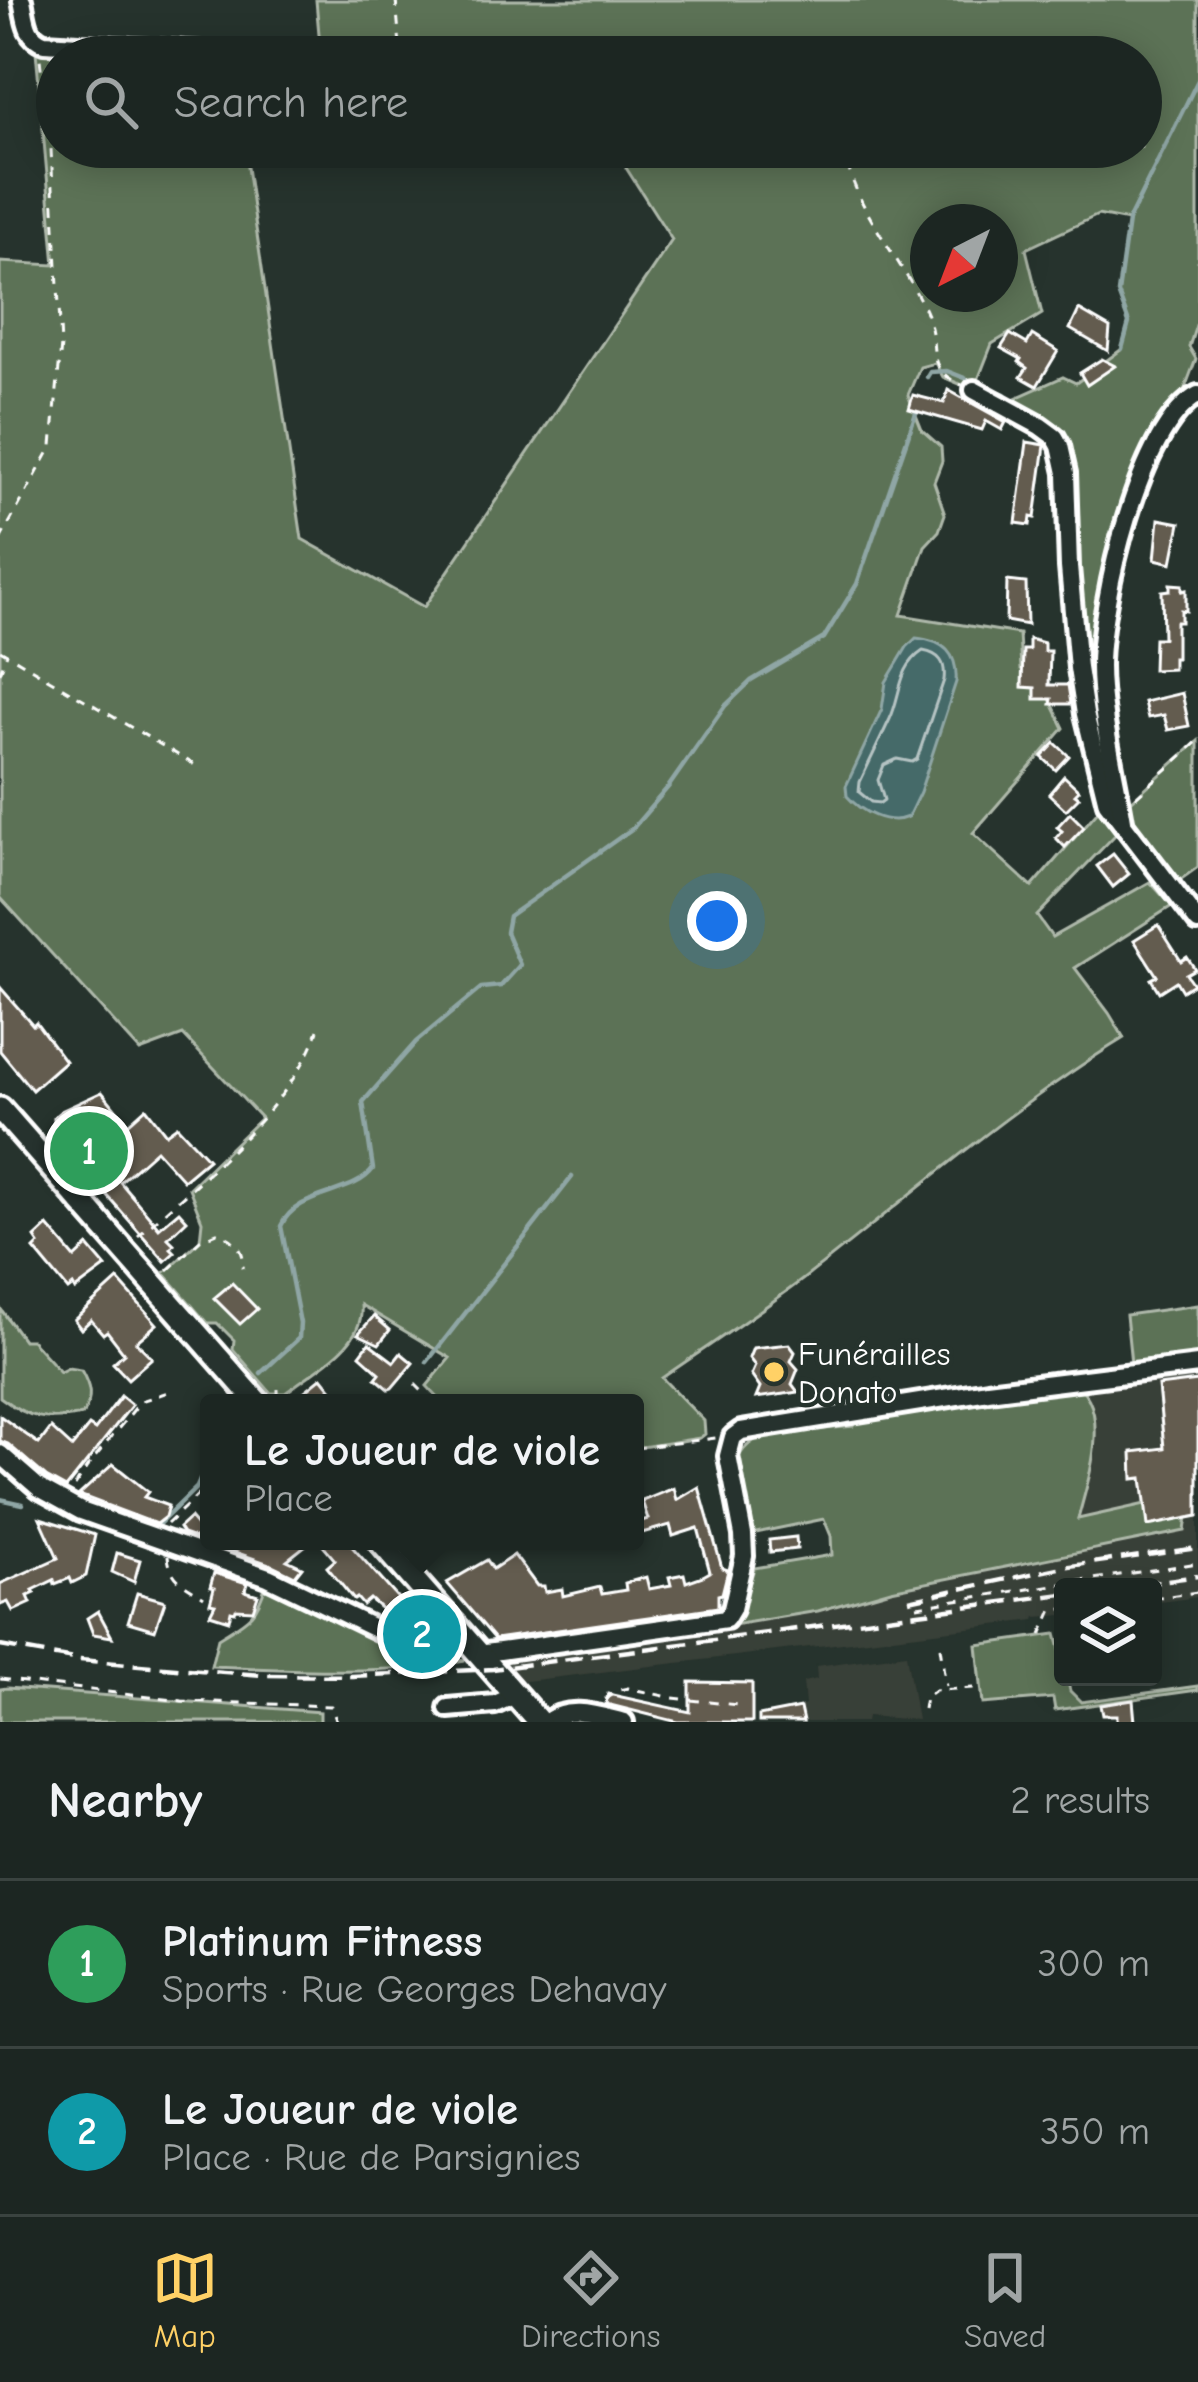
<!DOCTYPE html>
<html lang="en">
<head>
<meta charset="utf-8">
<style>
  :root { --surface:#1c2622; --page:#29322f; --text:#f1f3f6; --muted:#a0a5a5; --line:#3a4340; --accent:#ffd166 }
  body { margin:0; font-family:"Comic Neue",sans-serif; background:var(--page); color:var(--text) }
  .controls { position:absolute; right:36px; bottom:36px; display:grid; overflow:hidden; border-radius:12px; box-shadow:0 6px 30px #0003 }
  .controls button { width:108px; height:108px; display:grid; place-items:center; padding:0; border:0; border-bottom:3px solid var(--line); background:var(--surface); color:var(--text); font:60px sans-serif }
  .compass { position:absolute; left:910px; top:204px; width:108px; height:108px; border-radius:50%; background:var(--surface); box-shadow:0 6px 30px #0003; rotate:222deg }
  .you { position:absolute; left:717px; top:921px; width:42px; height:42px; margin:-30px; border:9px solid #fff; border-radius:50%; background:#1a73e8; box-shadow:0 0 0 18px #1a73e833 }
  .badge { display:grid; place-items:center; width:78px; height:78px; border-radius:50%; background:var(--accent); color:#fff; font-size:39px; font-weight:700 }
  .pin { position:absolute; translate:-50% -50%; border:6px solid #fff; box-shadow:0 3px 12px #0006 }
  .popup { position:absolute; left:200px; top:1394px; width:444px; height:156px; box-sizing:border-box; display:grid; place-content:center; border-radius:12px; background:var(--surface); filter:drop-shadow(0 3px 9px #0005); font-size:39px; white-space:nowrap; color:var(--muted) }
  .popup b { font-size:45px; color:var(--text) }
  .popup::after { content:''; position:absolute; left:50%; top:100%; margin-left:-24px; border:24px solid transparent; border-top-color:var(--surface) }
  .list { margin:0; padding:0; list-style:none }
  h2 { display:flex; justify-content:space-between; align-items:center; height:156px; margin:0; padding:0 48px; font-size:51px }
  h2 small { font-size:39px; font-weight:400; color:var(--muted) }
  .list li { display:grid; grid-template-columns:78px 1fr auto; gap:36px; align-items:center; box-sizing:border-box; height:168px; padding:0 48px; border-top:3px solid var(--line) }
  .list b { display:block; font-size:45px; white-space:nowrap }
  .list p { margin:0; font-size:39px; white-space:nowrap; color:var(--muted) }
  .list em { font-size:39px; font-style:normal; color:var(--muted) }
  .icon { flex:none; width:66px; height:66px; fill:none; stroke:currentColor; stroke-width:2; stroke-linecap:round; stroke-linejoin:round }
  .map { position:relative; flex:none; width:1198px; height:1722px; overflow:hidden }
  .search { position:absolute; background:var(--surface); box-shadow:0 6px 30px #0003; left:36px; right:36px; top:36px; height:132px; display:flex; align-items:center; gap:30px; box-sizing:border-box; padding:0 42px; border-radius:66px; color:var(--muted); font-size:45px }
  .sheet { height:492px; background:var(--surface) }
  nav { display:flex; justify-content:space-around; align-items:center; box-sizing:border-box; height:168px; border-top:3px solid var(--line); background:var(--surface); font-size:33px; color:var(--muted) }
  nav a { display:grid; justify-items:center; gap:6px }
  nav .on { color:var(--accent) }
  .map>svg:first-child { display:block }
  .built { fill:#393f37 }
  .green { fill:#5c7256; stroke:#aeb8aa; stroke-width:3; fill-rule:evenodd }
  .water { fill:#456a69; stroke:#8fa6a5; stroke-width:3 }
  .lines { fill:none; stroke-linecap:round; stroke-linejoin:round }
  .shore { stroke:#b5c3c3; stroke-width:3 }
  .stream { stroke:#8fa6a5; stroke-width:4.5 }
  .building { fill:#645b4f; stroke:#fff; stroke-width:3 }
  .minor-casing { stroke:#fff; stroke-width:26 }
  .major-casing { stroke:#fff; stroke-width:30 }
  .path { stroke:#fff; stroke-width:3; stroke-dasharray:9 9; stroke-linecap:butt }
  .minor { stroke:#26332d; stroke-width:16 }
  .major { stroke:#26332d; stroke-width:21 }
  .rail { stroke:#fff; stroke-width:4.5; stroke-dasharray:18 9; stroke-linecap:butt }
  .poi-dot { fill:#ffd166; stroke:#26332d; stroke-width:4.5 }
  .labels { text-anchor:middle; stroke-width:9; stroke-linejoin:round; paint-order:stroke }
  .poi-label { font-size:33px; fill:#fff; stroke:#26332d; text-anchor:start }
</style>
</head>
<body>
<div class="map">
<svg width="1198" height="1722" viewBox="0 0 1198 1722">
  <rect width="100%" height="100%" fill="#26332d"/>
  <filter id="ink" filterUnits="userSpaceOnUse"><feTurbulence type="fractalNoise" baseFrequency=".00833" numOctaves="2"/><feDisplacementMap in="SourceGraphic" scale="24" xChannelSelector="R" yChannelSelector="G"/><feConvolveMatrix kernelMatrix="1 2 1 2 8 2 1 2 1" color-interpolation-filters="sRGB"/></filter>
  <g filter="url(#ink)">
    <!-- built -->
    <g class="built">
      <polygon points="1198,1365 1198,1597 1153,1603 1153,1587 1063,1587 1063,1615 1036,1617 1035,1620 526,1681 510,1675 499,1662 773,1620 818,1611 891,1590 1185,1531 1145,1504 1078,1520 1096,1450 1070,1380"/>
      <polygon points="906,1654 917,1720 867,1716 866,1722 763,1722 805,1705 803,1682 817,1679 816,1666"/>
    </g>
    <!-- green -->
    <g class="green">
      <path d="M316 0H1198V319L1189 347 1196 359 1176 412 1139 482 1102 625 1110 743 1096 764 1060 446 1002 404 1063 377 1076 383 1122 349 1129 323 1118 293 1128 221 1098 215 1026 249 1042 314 992 344 974 390 943 377 935 363 920 367 908 395 922 430 941 447 942 461 934 482 945 514 939 531 925 546 901 615 1019 634 1021 669 1037 672 1064 728 973 833 1032 887 1103 805 1116 834 1037 916 1052 937 1150 882 1172 906 1075 968 1109 1013 1124 1038C1011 1107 911 1196 806 1277 760 1312 710 1345 662 1378L704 1421 705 1434 700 1438 635 1448V1403H443L427 1386 450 1358 361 1305C365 1344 319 1367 292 1388L285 1393H271L233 1349 234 1340 217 1323H207L164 1273 200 1240 202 1221 189 1188 261 1118 183 1035 140 1051 0 897V262L55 265 35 40 255 57H57V147H244L302 539 424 607 672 240 621 160 612 153 611 147H1141V57H321ZM928 222H1000V294H928Z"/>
      <polygon points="1198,741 1198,867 1170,887 1121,810"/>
      <polygon points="1198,1305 1198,1365 1132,1373 1126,1315"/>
      <path d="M0 1308 23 1340H31L60 1372 68 1368 81 1370C90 1386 94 1399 82 1415 46 1422 29 1419 0 1397Z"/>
      <path d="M1070 1380C1115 1404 1088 1480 1078 1519L1145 1504 1187 1516 1185 1531 891 1590 818 1611 727 1626 739 1618 754 1568 832 1555 831 1536 824 1519 751 1534 737 1461C743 1447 751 1442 764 1435L853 1426 857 1411Z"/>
      <path d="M266 1584 429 1657 465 1661C382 1675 296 1670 211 1666L218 1638C247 1620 256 1618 266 1584Z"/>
      <polygon points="1056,1634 1063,1661 1063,1677 1067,1677 1070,1691 1081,1702 1198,1686 1198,1690 1055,1710 1053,1698 983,1704 977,1645"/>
      <polygon points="7,1688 320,1712 320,1722 0,1722 0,1689"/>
    </g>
    <!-- water -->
    <path class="water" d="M916 638C944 641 958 653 956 682L920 792 908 817C887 826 861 812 847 796L846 786 882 709 886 682 907 647Z"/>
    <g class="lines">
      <!-- shore -->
      <path class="shore" d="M923 651C940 654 946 663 944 680L917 759 912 762 897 759 884 765 878 780 884 800 880 803 871 802 859 792 860 782C870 761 880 740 890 719 901 696 898 667 923 651Z"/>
      <!-- stream -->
      <g class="stream">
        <polyline points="989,222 996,209"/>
        <polyline points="1122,349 1129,323 1118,293 1128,221 1198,80"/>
        <polyline points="927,377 930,372 947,371 1005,394"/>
        <polyline points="427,1362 572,1177"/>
        <path d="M261 1373 299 1338 300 1323 281 1226C297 1190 354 1196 373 1169L363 1102 416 1042 481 988 501 986 520 965 506 932 509 916 633 828 669 786 725 706 751 681 824 638 857 584 916 413"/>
        <polyline points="0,1499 23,1504"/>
        <polyline points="157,1526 197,1487 209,1459"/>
      </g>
    </g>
    <!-- building -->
    <g class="building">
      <polygon points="1079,310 1110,328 1108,351 1070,329"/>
      <polygon points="1010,334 1027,344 1032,335 1058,351 1037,386 1021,377 1027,368 1019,362 1021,359 1001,348"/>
      <polygon points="1102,359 1115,366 1087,385 1080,373"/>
      <polygon points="948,390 1006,422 1002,430 986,421 982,430 909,409 913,395 944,403"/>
      <polygon points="1027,442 1045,445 1035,518 1031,517 1030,525 1016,523"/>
      <polygon points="1159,519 1180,523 1172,563 1155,559"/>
      <polygon points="1007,581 1026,583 1027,625 1006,621"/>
      <polygon points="1170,584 1182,585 1182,591 1186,590 1186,611 1181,610 1181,622 1176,622 1176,658 1173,658 1173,669 1153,670 1154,638 1163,638 1162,591 1170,590"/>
      <polygon points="1029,639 1044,643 1044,651 1050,651 1049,685 1068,685 1071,704 1051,704 1052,699 1035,699 1035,688 1022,687 1023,650 1029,650"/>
      <polygon points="1182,693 1189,726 1168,730 1164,715 1148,718 1144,702"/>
      <polygon points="1055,743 1069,756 1056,770 1042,757"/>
      <polygon points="1064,776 1079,790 1075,794 1079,797 1066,810 1049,794"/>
      <polygon points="1070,813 1084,827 1065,847 1056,838 1062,831 1057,827"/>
      <polygon points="1113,854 1129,874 1113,887 1097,866"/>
      <polygon points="1158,925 1181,961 1187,957 1195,969 1186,974 1193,984 1182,991 1176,981 1159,992 1151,979 1157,976 1134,940"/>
      <polygon points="0,987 33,1025 36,1022 65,1061 32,1090 0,1051"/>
      <polygon points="102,1092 128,1124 146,1108 166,1134 177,1126 208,1159 183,1180 156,1150 120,1182 159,1228 179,1211 187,1220 168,1238 174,1244 171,1248 175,1252 165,1261 106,1194 110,1190 54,1121 54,1117 61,1111"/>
      <polygon points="48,1226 75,1258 88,1246 106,1267 75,1290 73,1286 68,1290 34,1249 39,1244 35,1238"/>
      <polygon points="118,1280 157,1324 136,1342 152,1358 128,1379 113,1363 124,1353 107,1331 103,1334 91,1320 81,1329 74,1320"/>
      <polygon points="232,1283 257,1309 240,1324 214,1298"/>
      <polygon points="374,1316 390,1330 379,1344 358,1334"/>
      <polygon points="369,1343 394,1362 401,1353 413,1363 392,1388 389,1389 376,1378 380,1373 360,1355"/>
      <polygon points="789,1344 795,1352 791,1361 798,1369 792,1384 798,1392 756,1398 760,1388 751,1375 755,1366 749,1358 753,1348"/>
      <polygon points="322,1377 334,1392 323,1403 290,1403"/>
      <polygon points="1198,1381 1198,1516 1148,1526 1142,1478 1133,1479 1132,1452 1164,1448 1158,1386"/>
      <polygon points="121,1396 132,1405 66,1488 46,1477 8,1444 0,1441 0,1416 39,1444 51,1428 72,1447 89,1426 95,1430"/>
      <polygon points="113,1464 148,1492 144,1497 168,1506 165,1517 156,1524 79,1495"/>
      <polygon points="699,1487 722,1568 728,1570 722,1594 718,1595 718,1607 495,1639 447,1583 487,1560 493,1569 514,1555 537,1586 544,1586 545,1592 562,1589 563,1596 600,1587 602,1594 626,1590 625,1583 646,1577 649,1589 671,1585 669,1577 684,1574 686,1582 703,1576 710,1572 698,1528 673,1536 670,1525 635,1535 635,1523 648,1519 642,1501 674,1488 677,1500"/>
      <polygon points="40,1518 95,1535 86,1576 72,1583 70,1578 55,1584 54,1580 33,1590 35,1593 28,1596 31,1603 13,1611 8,1602 0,1605 0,1584 58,1558"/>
      <polygon points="190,1518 196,1525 201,1521 209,1524 209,1541 311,1541 287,1560 302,1567 295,1576 272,1565 183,1534 179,1528"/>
      <polygon points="796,1537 797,1549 770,1552 769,1540"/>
      <polygon points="319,1541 347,1541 412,1614 401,1626 370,1599 363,1605 357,1598 354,1600 327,1567 335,1560"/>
      <polygon points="409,1541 445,1541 423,1557"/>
      <polygon points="117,1553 140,1560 134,1582 112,1572"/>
      <polygon points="214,1573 247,1583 245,1591 258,1595 253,1610 236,1609 235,1612 231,1611 229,1620 210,1614 215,1604 210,1603 214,1588 210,1587"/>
      <polygon points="137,1593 165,1601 155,1630 128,1622"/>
      <polygon points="98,1611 112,1637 93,1634 87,1618"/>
      <polygon points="690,1682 752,1683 752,1722 678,1722 606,1704 608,1694 690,1712"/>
      <polygon points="1133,1700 1135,1722 1117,1722 1117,1715 1103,1715 1101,1705"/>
      <polygon points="800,1708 803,1722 759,1722 759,1716"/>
    </g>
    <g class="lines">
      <!-- minor casing -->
      <g class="minor-casing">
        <g id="minor">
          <path d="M22 0C26 18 25 36 44 43L293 57"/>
          <polyline points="974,390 1040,426 1055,437 1060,446 1066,473 1069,567 1078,668 1085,714 1107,803 1198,922"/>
          <path d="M1123 821C1115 773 1100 714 1100 666 1100 602 1139 426 1198 395"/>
          <polyline points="0,1454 39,1488 81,1511 268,1577 390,1636 439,1648 462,1635"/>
          <polyline points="479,1654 726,1619 732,1609 744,1556 743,1535 728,1456 733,1437 741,1431 988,1391 1198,1365"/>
          <polyline points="448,1708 495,1704 515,1695"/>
          <path d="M546 1722C571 1705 596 1715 624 1722"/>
        </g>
      </g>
      <!-- major casing -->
      <g class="major-casing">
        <g id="major">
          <polyline points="0,1109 258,1403"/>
          <polyline points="380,1541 539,1722"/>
        </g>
      </g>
      <!-- path -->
      <g class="path">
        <polyline points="396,0 401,57"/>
        <polyline points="706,57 741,53 801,57"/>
        <path d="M844 147C853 211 903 258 927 315 941 350 922 367 962 385"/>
        <polyline points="0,540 52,446 61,345 51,149 40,59"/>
        <polyline points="0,650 200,768"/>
        <polyline points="0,673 7,653"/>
        <polyline points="1136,797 1198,741"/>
        <path d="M138 1236C197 1182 293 1106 318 1030"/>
        <path d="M168 1270 200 1240 217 1233C234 1238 246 1250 243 1268"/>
        <polyline points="415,1384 434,1403"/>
        <polyline points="278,1389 278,1403"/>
        <polyline points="635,1448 716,1438"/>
        <polyline points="75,1486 87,1467 141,1401 171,1391"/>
        <polyline points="167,1524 202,1491 209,1488"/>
        <path d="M168 1556C170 1581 186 1585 204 1597"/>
        <polyline points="1153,1598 1198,1592"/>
        <polyline points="917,1606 1198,1563"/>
        <polyline points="1041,1635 1052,1610 1063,1609"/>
        <polyline points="940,1647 946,1686"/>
        <polyline points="0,1679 182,1701 331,1706 336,1720"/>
        <polyline points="605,1699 619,1690 628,1688 673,1698 737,1705"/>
        <polyline points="923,1709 925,1697 935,1690 974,1688"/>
      </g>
      <!-- minor -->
      <use href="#minor" class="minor"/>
      <!-- major -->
      <use href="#major" class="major"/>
      <!-- rail -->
      <g class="rail">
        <polyline points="1114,1587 1198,1576"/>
        <polyline points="909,1600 1063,1567 1198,1548"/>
        <polyline points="0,1646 79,1660 261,1675 352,1676 493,1669 1063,1594"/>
      </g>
    </g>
  </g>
  <!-- markers -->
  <circle class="poi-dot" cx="774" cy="1372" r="12"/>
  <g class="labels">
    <!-- poi labels -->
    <g class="poi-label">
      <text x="798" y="1365">Funérailles<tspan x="798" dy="38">Donato</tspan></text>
    </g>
  </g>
</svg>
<div class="controls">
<button><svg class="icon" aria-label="layers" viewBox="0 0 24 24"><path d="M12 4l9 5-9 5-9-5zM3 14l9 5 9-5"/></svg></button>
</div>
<svg class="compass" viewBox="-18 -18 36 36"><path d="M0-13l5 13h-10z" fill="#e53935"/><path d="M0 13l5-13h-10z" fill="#a0a5a5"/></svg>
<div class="you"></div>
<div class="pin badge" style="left:89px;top:1151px;background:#2e9e5b">1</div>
<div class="pin badge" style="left:422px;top:1634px;background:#0f9aa8">2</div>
<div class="popup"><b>Le Joueur de viole</b>Place</div>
<div class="search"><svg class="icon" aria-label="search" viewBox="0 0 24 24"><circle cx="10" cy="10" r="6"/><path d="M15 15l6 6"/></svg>Search here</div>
</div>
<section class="sheet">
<h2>Nearby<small>2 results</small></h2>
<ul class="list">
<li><span class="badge" style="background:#2e9e5b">1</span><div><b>Platinum Fitness</b><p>Sports · Rue Georges Dehavay</p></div><em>300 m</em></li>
<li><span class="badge" style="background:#0f9aa8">2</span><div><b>Le Joueur de viole</b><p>Place · Rue de Parsignies</p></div><em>350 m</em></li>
</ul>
</section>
<nav>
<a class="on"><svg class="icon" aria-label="map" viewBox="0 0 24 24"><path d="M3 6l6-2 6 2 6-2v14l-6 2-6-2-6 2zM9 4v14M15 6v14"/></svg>Map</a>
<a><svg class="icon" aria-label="directions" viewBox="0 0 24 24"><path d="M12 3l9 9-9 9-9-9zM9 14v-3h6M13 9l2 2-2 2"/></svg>Directions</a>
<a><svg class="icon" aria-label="saved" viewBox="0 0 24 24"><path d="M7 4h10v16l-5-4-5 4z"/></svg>Saved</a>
</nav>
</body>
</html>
